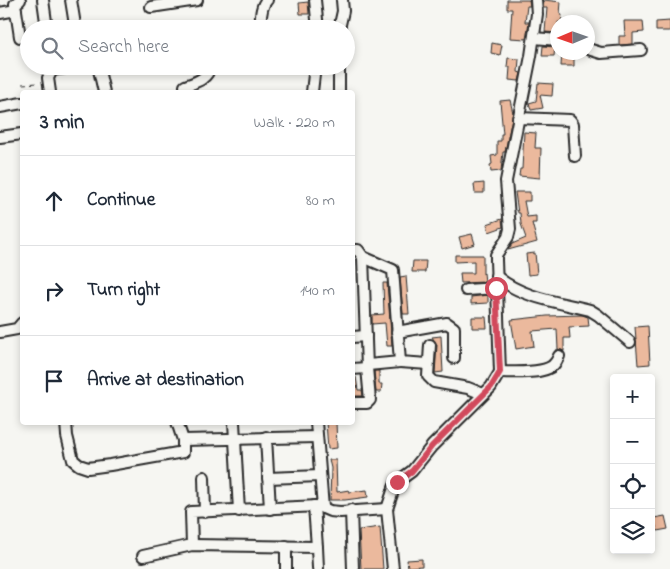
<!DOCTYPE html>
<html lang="en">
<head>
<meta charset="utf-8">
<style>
  :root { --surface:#fff; --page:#f2f2f3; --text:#1f2937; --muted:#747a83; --line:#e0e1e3 }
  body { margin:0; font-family:"Indie Flower",sans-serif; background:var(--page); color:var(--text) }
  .controls { position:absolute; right:15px; bottom:15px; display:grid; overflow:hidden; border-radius:5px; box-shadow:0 2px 8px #0003 }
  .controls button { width:45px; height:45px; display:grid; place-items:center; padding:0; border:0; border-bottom:1px solid var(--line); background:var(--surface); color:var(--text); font:25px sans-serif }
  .compass { position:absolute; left:550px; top:15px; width:45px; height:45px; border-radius:50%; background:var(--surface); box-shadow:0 2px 8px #0003; rotate:268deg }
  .stop { position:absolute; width:15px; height:15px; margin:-11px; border:4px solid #d1495b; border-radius:50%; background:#fff }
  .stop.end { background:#d1495b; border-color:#fff; box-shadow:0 1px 5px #0008 }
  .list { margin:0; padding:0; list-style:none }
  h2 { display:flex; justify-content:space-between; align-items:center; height:65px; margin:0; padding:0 20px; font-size:21px }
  h2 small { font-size:16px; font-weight:400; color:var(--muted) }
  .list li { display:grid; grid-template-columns:32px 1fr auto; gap:15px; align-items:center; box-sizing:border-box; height:90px; padding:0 20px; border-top:1px solid var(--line) }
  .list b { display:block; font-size:19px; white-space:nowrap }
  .list em { font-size:16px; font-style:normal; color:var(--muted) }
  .icon { flex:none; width:28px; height:28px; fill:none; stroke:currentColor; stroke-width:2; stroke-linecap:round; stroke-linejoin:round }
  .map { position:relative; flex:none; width:670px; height:569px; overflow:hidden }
  .search { position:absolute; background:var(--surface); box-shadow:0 2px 8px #0003; left:20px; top:20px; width:335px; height:55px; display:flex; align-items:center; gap:12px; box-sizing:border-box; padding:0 18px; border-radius:28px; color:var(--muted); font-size:19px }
  .panel { position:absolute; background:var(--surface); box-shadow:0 2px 8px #0003; left:20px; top:90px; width:335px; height:335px; border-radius:5px }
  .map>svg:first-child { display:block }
  .building { fill:#ebb99d; stroke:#2b2b2b }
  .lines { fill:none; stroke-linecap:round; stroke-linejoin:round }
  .minor-casing { stroke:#2b2b2b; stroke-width:14 }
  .path { stroke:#2b2b2b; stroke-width:1; stroke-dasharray:5 4; stroke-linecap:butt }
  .minor { stroke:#f6f6f2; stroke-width:10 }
  .route { stroke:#d1495b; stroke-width:6 }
</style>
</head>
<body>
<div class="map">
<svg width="670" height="569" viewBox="0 0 670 569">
  <rect width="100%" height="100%" fill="#f6f6f2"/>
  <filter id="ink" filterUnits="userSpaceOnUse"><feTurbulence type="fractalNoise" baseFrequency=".02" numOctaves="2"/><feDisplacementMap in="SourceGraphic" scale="10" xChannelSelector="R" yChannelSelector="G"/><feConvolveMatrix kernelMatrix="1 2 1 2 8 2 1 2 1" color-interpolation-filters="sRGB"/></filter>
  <g filter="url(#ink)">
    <!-- building -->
    <g class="building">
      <polygon points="507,0 529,0 530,6 527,6 525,22 529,22 526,39 510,38 512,9 507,9"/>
      <polygon points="544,0 561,2 560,14 562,15 561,22 558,22 558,33 545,32 547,8 543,8"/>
      <polygon points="308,2 309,14 300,14 299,3"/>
      <polygon points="624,21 643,21 644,32 633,33 633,44 619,45 619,36 625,36"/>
      <polygon points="670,21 670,31 656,31 656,22"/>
      <polygon points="492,43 502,45 500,55 491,53"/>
      <polygon points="543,46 555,47 554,56 542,56"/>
      <polygon points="562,52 574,52 574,66 561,66"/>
      <polygon points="508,58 519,59 518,72 521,73 519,81 509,80 510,67 507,67"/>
      <polygon points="538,83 553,84 552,96 540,95 543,108 531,110 529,103 536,101"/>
      <polygon points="510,100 513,113 505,152 503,152 501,171 491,172 490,165 492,164 491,156 497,155 497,141 501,141 501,134 503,134 500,101"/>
      <polygon points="524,132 536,133 535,148 541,148 540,178 519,176 520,169 522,169"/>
      <polygon points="484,183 484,193 475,193 474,184"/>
      <polygon points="515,192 530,192 530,201 524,201 527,217 536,216 536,223 532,223 537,242 508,250 512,244 526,238 521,224 520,213 518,213"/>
      <polygon points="502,219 503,227 489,232 487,224"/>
      <polygon points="472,234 475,244 462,248 459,237"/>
      <polygon points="535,253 537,274 528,275 526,254"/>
      <polygon points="455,255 483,255 483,274 484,273 485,282 461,283 460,273 474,273 474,261 455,262"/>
      <polygon points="413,261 426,261 425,272 412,272"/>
      <polygon points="406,276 409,314 403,314 400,277"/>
      <polygon points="383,283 387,283 392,346 387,346 385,323 372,324 372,315 384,314"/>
      <polygon points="488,295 488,303 471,304 471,297"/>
      <polygon points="582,315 588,317 589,326 569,327 570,338 564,338 564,351 558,349 557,329 532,331 534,346 516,349 511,320 547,316"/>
      <polygon points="472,317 486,317 487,328 472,328"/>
      <polygon points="648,326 650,364 638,365 635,327"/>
      <polygon points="441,336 443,372 435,373 437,345 432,337"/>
      <polygon points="374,371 379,371 379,384 382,384 381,392 376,392"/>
      <polygon points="356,377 358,390 362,390 363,396 352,396 352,378"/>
      <polygon points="326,422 336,422 337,448 328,449"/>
      <polygon points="329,460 336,460 337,492 349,490 349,492 367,490 368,497 345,500 330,500 331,468"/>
      <polygon points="665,516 668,529 657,531 654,518"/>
      <polygon points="380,527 383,569 361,569 359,530"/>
      <polygon points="422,559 422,566 408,567 407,560"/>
    </g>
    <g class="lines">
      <!-- minor casing -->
      <g class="minor-casing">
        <g id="minor">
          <polyline points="20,0 15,4 20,37"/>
          <polyline points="43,0 47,29"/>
          <polyline points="71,0 75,25"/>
          <polyline points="315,0 318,29"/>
          <polyline points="151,7 197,0"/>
          <polyline points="0,13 16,10"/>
          <path d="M260 29C261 20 260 6 267 0"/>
          <polyline points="339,29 343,11 342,0"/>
          <polyline points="534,38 558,40"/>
          <polyline points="588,49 601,53 641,50"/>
          <polyline points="98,66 104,92"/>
          <polyline points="339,66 339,92"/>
          <path d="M185 86C196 82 208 79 210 66"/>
          <polyline points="50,92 48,78 52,70 78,66"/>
          <polyline points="312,92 315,66"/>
          <polyline points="0,107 22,103"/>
          <polyline points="518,118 570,120 573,124 575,156"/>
          <polyline points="0,137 22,134"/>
          <polyline points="352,250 358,250 363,257 393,270 400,362 428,364"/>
          <path d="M496 276C522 298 558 302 590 310L598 315 630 342"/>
          <polyline points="466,290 497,288"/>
          <polyline points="0,332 17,329 22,323"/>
          <polyline points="397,332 447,323 454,328 454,358"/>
          <polyline points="352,337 366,336"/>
          <polyline points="430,345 428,376 434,382 468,388 483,394"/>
          <polyline points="368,365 400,362"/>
          <polyline points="352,369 367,368"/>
          <path d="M500 372C513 372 547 375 555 363 557 361 558 358 559 356"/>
          <polyline points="352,403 367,403 370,400 367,368 363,257"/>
          <polyline points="66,422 67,436 73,460 79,465 88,468 110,465 183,452 183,440"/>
          <polyline points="177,422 183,440 317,437"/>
          <polyline points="234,422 239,511"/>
          <polyline points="316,422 323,508 330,511 340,512 387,509"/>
          <polyline points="266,437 270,509"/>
          <polyline points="204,477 205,512"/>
          <polyline points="268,478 320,476"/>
          <polyline points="314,506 317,547"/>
          <polyline points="351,510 353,569"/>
          <polyline points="192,545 191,512 319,506 323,508"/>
          <polyline points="286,546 286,569"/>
          <polyline points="143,556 192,545 317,547 318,568"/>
          <polyline points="393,569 387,509 394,488 397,482 412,471 432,446 491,387 500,372 496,260 496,255 508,237 510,229 506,181 531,56 537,14 536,0"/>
        </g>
      </g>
      <!-- path -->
      <polyline class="path" points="22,84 39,83"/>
      <!-- minor -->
      <use href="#minor" class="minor"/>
    </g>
  </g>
  <g class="lines" filter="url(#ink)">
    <!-- route -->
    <polyline class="route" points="397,482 412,471 432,446 491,387 500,372 496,288"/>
  </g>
</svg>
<div class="controls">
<button>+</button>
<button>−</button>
<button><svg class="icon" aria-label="locate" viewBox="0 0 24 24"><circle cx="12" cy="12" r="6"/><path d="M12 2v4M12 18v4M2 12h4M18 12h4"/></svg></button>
<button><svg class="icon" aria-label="layers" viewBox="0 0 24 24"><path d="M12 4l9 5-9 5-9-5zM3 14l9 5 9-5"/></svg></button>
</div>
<svg class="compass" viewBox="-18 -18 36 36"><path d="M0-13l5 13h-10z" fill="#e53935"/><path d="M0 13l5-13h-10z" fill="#747a83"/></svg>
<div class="stop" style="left:496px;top:288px"></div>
<div class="stop end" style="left:397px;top:482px"></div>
<div class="search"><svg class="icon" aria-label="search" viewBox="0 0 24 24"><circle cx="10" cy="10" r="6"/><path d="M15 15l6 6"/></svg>Search here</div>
<section class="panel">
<h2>3 min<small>Walk · 220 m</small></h2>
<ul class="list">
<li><svg class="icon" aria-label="ahead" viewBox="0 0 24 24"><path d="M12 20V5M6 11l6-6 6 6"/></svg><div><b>Continue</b></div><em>80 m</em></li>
<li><svg class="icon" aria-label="right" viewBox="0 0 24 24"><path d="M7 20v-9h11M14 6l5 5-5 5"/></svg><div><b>Turn right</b></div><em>140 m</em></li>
<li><svg class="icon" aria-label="arrive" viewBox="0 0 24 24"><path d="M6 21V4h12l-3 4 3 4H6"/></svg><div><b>Arrive at destination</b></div></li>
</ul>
</section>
</div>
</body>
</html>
